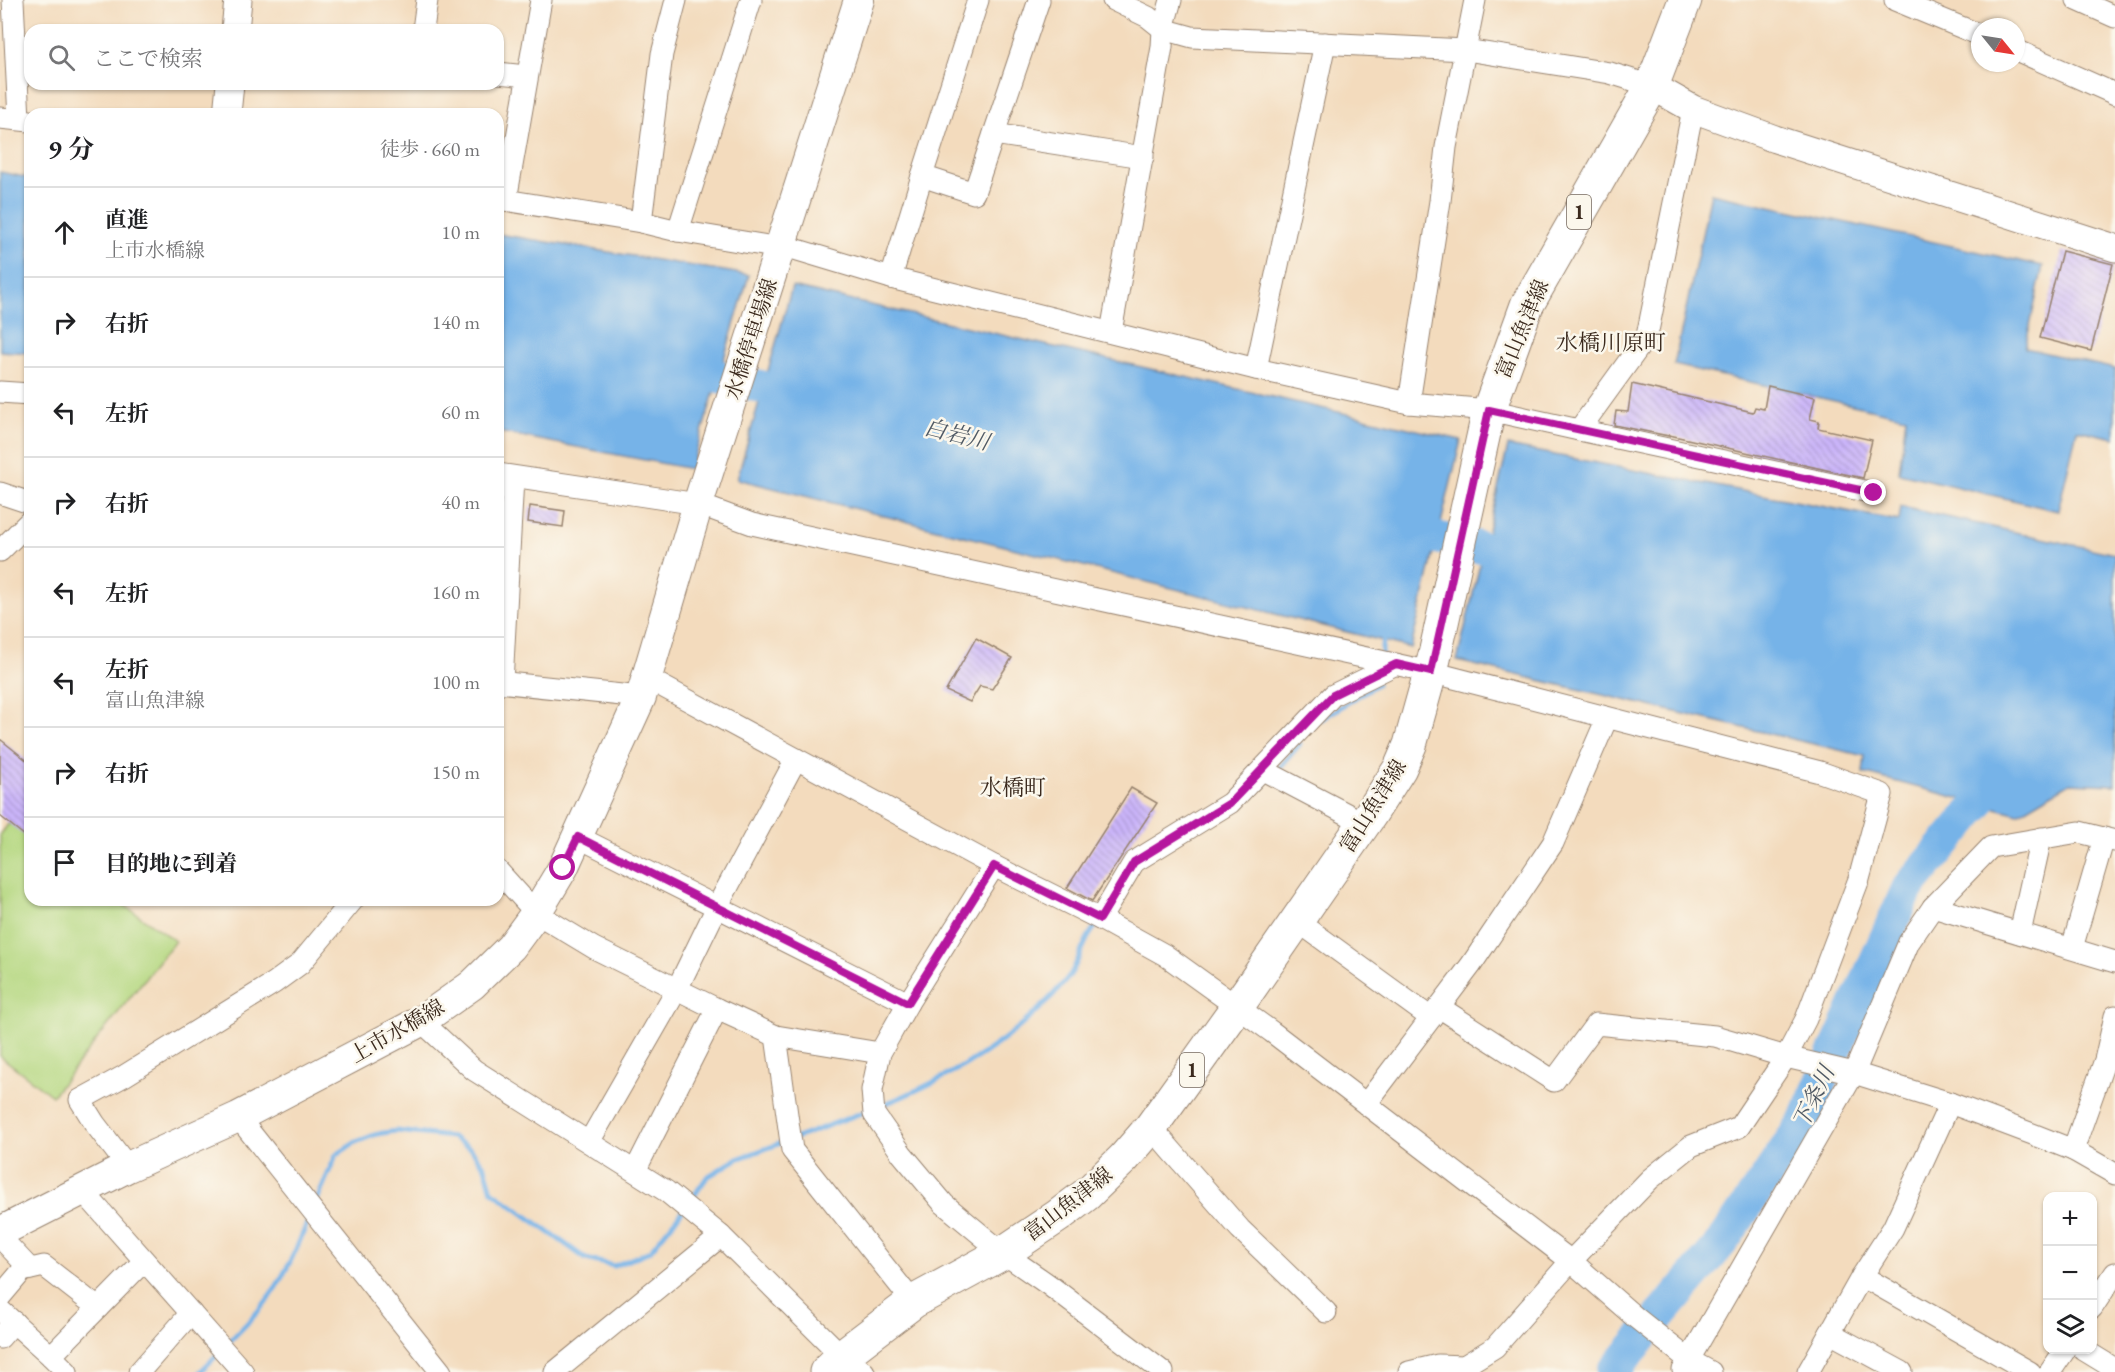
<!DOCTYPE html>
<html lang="ja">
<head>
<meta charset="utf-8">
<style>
  :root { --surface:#fff; --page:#f2f2f2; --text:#202124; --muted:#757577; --line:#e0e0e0 }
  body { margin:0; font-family:"EB Garamond","Noto Serif JP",serif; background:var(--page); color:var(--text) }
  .controls { position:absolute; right:18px; bottom:18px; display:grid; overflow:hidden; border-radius:12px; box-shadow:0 2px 4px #0004 }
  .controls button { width:54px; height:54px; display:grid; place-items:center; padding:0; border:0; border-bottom:2px solid var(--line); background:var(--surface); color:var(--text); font:30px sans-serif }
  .compass { position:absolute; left:1971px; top:18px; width:54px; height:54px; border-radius:50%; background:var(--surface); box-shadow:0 2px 4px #0004; rotate:120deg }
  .stop { position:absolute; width:18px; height:18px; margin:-14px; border:4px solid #b5179e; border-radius:50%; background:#fff }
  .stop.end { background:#b5179e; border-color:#fff; box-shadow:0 2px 6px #0008 }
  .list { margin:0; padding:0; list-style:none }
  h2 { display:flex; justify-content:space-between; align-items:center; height:78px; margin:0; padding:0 24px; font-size:26px }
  h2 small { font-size:20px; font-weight:400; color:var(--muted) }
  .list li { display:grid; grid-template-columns:39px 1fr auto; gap:18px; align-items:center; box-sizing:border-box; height:90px; padding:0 24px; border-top:2px solid var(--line) }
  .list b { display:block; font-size:22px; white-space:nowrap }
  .list p { margin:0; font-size:20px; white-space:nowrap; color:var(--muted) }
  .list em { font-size:20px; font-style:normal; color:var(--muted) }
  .icon { flex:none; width:33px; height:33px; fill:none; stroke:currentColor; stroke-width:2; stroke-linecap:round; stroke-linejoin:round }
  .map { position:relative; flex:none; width:2115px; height:1372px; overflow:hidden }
  .search { position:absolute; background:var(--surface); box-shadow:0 2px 4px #0004; left:24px; top:24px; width:480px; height:66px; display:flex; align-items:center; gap:15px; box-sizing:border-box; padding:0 21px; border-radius:18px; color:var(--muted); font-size:22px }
  .panel { position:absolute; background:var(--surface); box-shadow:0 2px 4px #0004; left:24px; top:108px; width:480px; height:798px; border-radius:18px }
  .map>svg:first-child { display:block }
  .green { fill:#b4d77f; stroke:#78804e; stroke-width:1.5 }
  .water { fill:#76b3e8; stroke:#586e83; stroke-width:1.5 }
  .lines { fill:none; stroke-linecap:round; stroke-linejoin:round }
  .stream { stroke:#76b3e8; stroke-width:5 }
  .river { stroke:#76b3e8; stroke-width:33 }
  .building { fill:url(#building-back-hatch) }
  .minor-casing { stroke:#97826e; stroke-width:23 }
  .tertiary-casing { stroke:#97826e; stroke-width:29 }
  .secondary-casing { stroke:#97826e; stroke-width:32 }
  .primary-casing { stroke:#97826e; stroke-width:35 }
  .minor { stroke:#fff; stroke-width:21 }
  .tertiary { stroke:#fff; stroke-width:27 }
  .secondary { stroke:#fff; stroke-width:30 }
  .primary { stroke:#fff; stroke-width:33 }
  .route { stroke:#b5179e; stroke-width:8 }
  .labels { text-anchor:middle; stroke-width:5; stroke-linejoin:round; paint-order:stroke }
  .shield { fill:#fbf7ec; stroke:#75685c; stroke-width:1.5 }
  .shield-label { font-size:20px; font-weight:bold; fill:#3b2a1e }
  .street-label { font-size:21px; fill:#3b2a1e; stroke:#fbf7ec }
  .neighbourhood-label { font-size:22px; fill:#3b2a1e; stroke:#fbf7ec }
  .water-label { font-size:22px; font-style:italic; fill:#505a65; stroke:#fbf7ec }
</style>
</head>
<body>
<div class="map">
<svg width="2115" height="1372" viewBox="0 0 2115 1372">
  <defs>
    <pattern id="building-back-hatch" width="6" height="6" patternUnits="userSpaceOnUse" patternTransform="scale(1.5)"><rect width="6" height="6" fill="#cbb5fa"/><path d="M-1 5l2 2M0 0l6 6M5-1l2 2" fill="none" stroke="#a693ca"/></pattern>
  </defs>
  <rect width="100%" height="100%" fill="#fbf7ec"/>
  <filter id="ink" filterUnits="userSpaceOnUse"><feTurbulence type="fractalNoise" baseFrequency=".0167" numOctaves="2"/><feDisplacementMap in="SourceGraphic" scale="12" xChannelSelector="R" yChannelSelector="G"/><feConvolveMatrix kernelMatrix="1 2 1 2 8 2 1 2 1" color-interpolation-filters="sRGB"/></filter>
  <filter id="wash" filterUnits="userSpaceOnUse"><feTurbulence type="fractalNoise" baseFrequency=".008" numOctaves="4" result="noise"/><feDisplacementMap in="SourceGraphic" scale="24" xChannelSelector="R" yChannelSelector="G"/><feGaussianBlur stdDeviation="1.35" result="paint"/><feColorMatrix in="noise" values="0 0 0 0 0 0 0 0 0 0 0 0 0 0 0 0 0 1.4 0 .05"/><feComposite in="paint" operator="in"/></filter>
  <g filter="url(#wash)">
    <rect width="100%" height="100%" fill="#f3dbbd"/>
    <!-- green -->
    <polygon class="green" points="9,823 30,838 30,900 117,900 175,941 52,1096 0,1056 0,835"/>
    <!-- water -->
    <g class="water">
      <polygon points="0,172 30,178 30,353 0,351"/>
      <polygon points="1711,193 2043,266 2025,348 2115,369 2115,438 2077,430 2058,511 1899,473 1906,417 1674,365"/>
      <polygon points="498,234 749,275 691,469 498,432"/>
      <polygon points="792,287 1461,440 1411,648 737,479"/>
      <polygon points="1508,446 1899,521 1901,507 2115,554 2115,785 2070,783 2018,814 1863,773 1865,756 1457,661"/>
    </g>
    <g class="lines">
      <!-- stream -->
      <g class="stream">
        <polyline points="1382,655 1382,645 1386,635"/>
        <polyline points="1322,719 1377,684"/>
        <polyline points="1277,771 1300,744"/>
        <path d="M877 1107C942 1082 1005 1047 1052 996 1058 989 1065 982 1070 975 1081 958 1084 937 1099 923"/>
        <polyline points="796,1138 869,1110"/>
        <polyline points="689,1203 707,1177 737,1159 787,1141"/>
        <polyline points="315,1205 336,1155 356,1142 377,1134 396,1131 452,1137 471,1149 485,1167 492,1191 586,1259 614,1266 650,1251 683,1210"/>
        <path d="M226 1345C241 1329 258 1314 270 1296 287 1272 299 1243 310 1216"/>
        <polyline points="200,1372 220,1352"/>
      </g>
      <!-- river -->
      <g class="river">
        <polyline points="675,364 696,371 808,398"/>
        <polyline points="1394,528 1528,558"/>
        <polyline points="1613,1372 1723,1241 1803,1123 1908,888 1979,803"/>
      </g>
    </g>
    <g id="blocks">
      <!-- building -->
      <g class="building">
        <polygon points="2062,251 2113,264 2091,351 2040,338"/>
        <polygon points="1632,384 1753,412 1755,407 1764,409 1768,386 1815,397 1810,419 1819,421 1818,428 1872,440 1863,478 1669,435 1669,436 1614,425 1616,411 1628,412"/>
        <polygon points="530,506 565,511 563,527 528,522"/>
        <polygon points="976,638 1012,658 992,689 980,686 970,702 946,691"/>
        <polygon points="0,739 30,763 30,840 0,816"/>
        <polygon points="1131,788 1157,803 1092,901 1067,888"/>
      </g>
    </g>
  </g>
  <g filter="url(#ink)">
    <use href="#blocks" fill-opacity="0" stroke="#97826e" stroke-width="1.5"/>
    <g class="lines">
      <!-- minor casing -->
      <g class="minor-casing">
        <g id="minor">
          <polyline points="13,0 19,119"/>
          <polyline points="1113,0 1148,17 1163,29 1192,37 1466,50 1610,73 1652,86"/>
          <polyline points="1895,0 1980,35"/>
          <polyline points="2077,0 2115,17"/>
          <polyline points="423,30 427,0"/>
          <polyline points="2016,50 2115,94"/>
          <polyline points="498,73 526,76"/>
          <polyline points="0,118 30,121"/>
          <polyline points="994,134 1143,157"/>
          <polyline points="922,176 974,193 1039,0"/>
          <polyline points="498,199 641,222 678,231 768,246 781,245 891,278 1256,369 1409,403 1489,410 1579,430 1647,336 1693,109"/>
          <polyline points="506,200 541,0"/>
          <polyline points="641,222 662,54 676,0"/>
          <polyline points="678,231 751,0"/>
          <polyline points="891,278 922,176 978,0"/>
          <polyline points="1111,332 1162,47 1163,29 1171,0"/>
          <polyline points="1256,369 1325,43"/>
          <polyline points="0,392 30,394"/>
          <polyline points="1409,403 1440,201 1446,147 1475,0"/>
          <polyline points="1579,430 1874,493"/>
          <polyline points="498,474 698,504 752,524 1431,672 1820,772 1882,794 1859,879 1806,1019 1786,1057 1739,1127 1691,1146 1650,1179 1571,1261 1495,1347 1464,1366 1438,1365 1409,1372"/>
          <polyline points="0,493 30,503"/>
          <polyline points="0,551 30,521"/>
          <polyline points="647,678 994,866 1100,919 1165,955 1272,1032 1571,1261 1635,1317 1689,1360 1711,1372"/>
          <polyline points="498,682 641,697"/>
          <polyline points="502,683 513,478"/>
          <polyline points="1263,770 1364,823"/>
          <polyline points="578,837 908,1003"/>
          <polyline points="994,866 908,1003 880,1053 872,1090 874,1114 902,1154 944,1204 1003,1253 1049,1285 1163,1372"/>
          <polyline points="498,871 536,913 594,948 717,1009 776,1036 880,1053"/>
          <polyline points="1933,907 2115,962"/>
          <polyline points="1100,919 1134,862 1230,803 1333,695 1396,664"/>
          <polyline points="1296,920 1431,1018"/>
          <polyline points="2020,933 2041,838"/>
          <polyline points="2072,948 2104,838"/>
          <polyline points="1439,1007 1554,1081 1596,1024 1715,1036 1786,1057 1854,1073 1950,1103 2035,1135 2073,1150 2115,1174"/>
          <polyline points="421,1021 474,1070 666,1191 721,1236 842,1356 864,1372"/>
          <polyline points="776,1036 792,1150 913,1302"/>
          <polyline points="1366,1104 1471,965 1553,843 1607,718"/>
          <polyline points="238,1117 441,1372"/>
          <polyline points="1151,1127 1240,1229 1326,1312"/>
          <polyline points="589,1142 677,989 717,907 796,759"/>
          <polyline points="2073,1150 2105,1060 2115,1016"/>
          <polyline points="128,1167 95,1124 80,1100 124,1076 274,983 300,964 353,900"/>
          <polyline points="635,1171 717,1009"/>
          <polyline points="82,1190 243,1372"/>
          <polyline points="0,1237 30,1269"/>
          <polyline points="1862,1276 2030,1372"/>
          <polyline points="0,1297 22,1271 44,1266 98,1308"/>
          <polyline points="2092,1308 2115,1273"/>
          <polyline points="0,1310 51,1356"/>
          <polyline points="1830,1333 1902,1372"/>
          <polyline points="0,1338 14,1322"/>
          <polyline points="2084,1350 2115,1369"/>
          <polyline points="1683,1370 1854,1073 1909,942 1933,907 1991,847 2079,832 2115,841"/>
          <polyline points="67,1372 51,1356 144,1261"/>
          <polyline points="139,1372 191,1313"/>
          <polyline points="555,1372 721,1236"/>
          <polyline points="1808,1372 1862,1276 1893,1228 1950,1103"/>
          <polyline points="2050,1372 2065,1350"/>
        </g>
      </g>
      <!-- tertiary casing -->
      <g class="tertiary-casing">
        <g id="tertiary">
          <polyline points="235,30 238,0"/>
          <polyline points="1652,86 1693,109 1775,139 2115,248"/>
          <polyline points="227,114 230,84"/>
        </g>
      </g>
      <!-- secondary casing -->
      <g class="secondary-casing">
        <polyline id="secondary" points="0,1232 128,1167 238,1117 421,1021 472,985 511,947 536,913 563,868 641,697 698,504 859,0"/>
      </g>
      <!-- primary casing -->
      <g class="primary-casing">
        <polyline id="primary" points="826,1372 842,1356 913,1302 1003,1253 1058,1216 1087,1194 1124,1158 1151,1127 1237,1007 1370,815 1400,768 1410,745 1434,659 1489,410 1527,305 1652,86 1685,0"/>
      </g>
      <!-- minor -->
      <use href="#minor" class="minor"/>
      <!-- tertiary -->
      <use href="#tertiary" class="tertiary"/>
      <!-- secondary -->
      <use href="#secondary" class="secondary"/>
      <!-- primary -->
      <use href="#primary" class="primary"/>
    </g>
  </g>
  <g class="lines" filter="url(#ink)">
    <!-- route -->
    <polyline class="route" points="563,868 578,837 908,1003 994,866 1100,919 1134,862 1230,803 1333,695 1396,664 1431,672 1489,410 1874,493"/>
  </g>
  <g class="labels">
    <!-- shield labels -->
    <g class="shield">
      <rect x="1567" y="195" width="24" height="34" rx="4.5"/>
      <rect x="1180" y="1053" width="24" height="34" rx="4.5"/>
    </g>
    <g class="shield-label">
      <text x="1579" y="219">1</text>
      <text x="1192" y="1077">1</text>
    </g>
    <!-- street labels -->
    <g class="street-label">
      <text transform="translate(1522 329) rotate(-67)" y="7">富山魚津線</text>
      <text transform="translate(751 339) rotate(-72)" y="7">水橋停車場線</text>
      <text transform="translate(1373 806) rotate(-58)" y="7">富山魚津線</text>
      <text transform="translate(397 1031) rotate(-30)" y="7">上市水橋線</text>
      <text transform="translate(1068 1204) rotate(-38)" y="7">富山魚津線</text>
    </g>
    <!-- neighbourhood labels -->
    <g class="neighbourhood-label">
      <text x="1611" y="350">水橋川原町</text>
      <text x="1013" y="795">水橋町</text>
    </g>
    <!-- water labels -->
    <g class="water-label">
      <text transform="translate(957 434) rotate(14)" y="8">白岩川</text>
      <text transform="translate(1813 1097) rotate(-64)" y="8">下条川</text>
    </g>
  </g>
</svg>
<div class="controls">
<button>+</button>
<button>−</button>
<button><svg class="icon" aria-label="layers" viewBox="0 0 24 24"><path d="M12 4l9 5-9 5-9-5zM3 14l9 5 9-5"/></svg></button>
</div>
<svg class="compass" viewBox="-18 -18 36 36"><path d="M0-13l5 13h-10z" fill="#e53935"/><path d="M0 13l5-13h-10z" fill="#757577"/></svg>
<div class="stop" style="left:563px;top:868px"></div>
<div class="stop end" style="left:1874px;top:493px"></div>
<div class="search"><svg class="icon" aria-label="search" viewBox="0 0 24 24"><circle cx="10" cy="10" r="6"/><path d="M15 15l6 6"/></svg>ここで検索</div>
<section class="panel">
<h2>9 分<small>徒歩 · 660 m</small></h2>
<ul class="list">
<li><svg class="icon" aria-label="ahead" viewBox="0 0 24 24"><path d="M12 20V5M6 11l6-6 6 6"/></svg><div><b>直進</b><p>上市水橋線</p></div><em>10 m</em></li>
<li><svg class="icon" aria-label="right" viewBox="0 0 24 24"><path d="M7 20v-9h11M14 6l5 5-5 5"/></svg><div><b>右折</b></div><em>140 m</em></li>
<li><svg class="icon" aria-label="left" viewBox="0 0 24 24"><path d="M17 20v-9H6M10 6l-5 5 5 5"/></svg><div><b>左折</b></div><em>60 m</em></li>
<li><svg class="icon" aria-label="right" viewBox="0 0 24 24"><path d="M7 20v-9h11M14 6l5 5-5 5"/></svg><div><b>右折</b></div><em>40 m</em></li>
<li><svg class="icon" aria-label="left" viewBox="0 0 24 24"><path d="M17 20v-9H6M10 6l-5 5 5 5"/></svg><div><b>左折</b></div><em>160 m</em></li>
<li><svg class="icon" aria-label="left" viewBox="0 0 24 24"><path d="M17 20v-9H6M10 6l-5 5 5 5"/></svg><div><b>左折</b><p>富山魚津線</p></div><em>100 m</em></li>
<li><svg class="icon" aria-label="right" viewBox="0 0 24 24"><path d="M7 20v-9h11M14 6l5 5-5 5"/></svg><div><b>右折</b></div><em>150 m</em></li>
<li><svg class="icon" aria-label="arrive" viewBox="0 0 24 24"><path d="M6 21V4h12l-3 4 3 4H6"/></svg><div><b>目的地に到着</b></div></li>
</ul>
</section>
</div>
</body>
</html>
